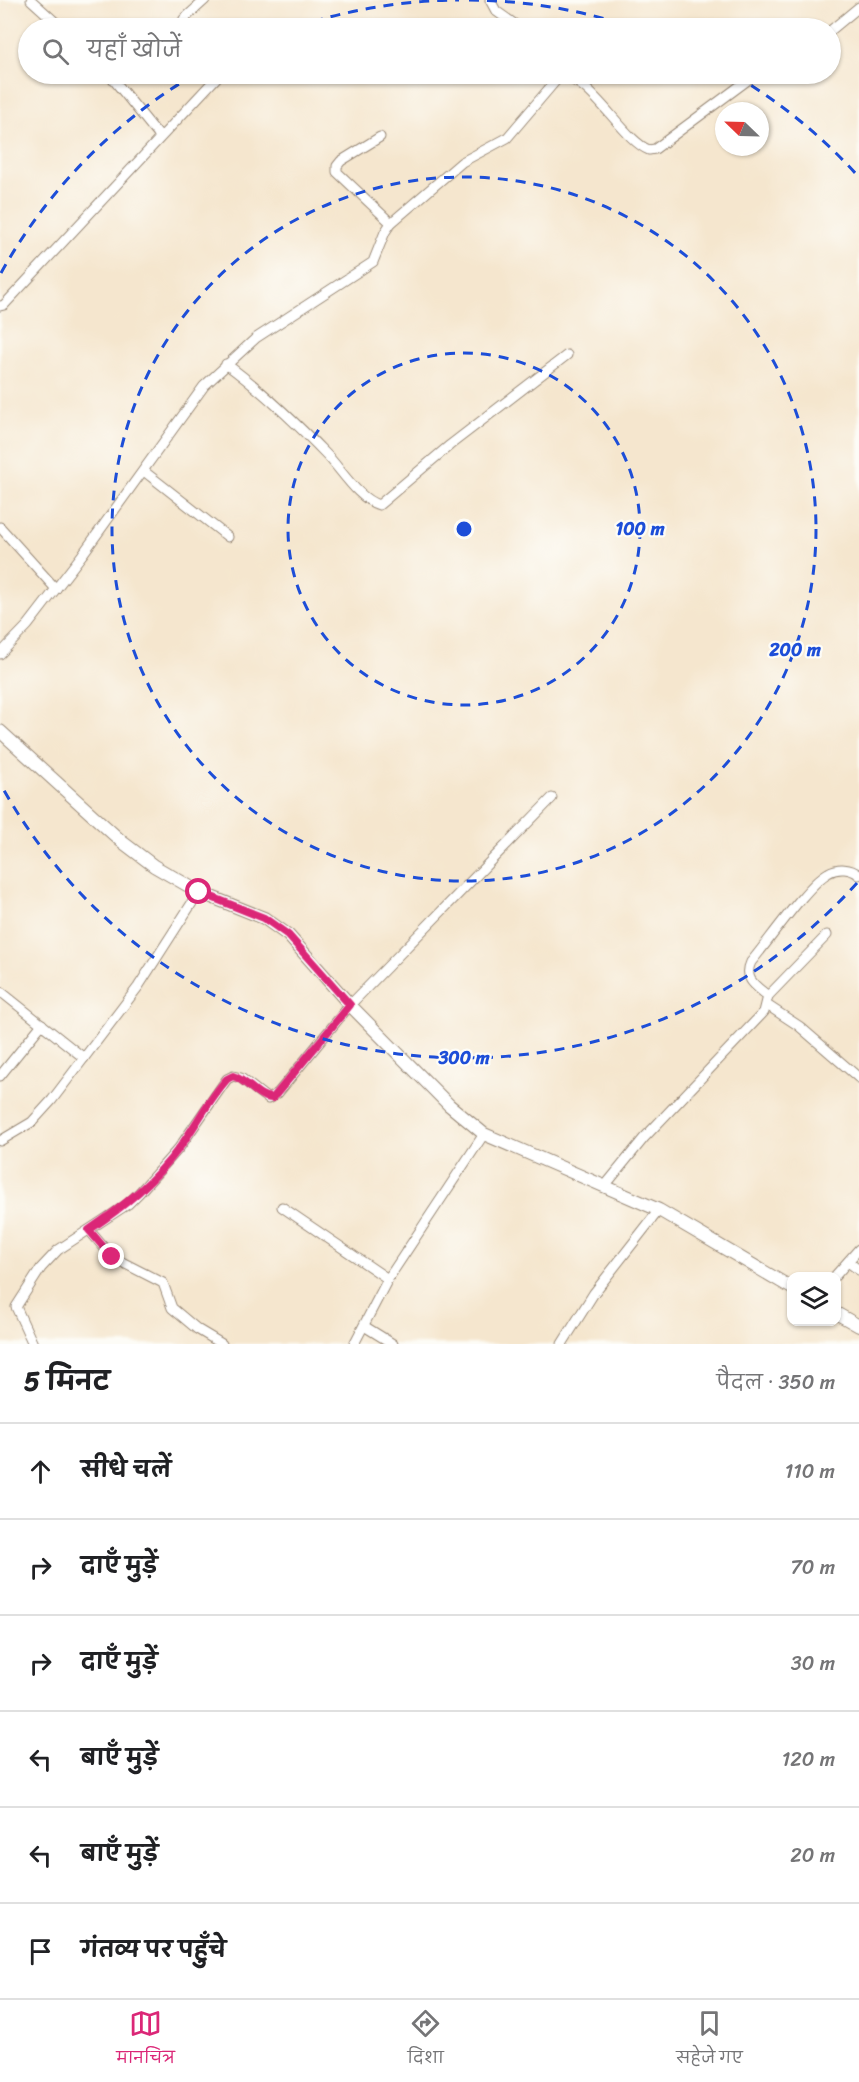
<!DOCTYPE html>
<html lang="hi">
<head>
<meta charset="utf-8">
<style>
  :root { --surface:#fff; --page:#f6f6f6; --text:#202124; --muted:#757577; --line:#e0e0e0; --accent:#db2777 }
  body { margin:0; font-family:Sriracha,"Playpen Sans Deva",sans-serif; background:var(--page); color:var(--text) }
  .controls { position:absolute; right:18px; bottom:18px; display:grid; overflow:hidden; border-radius:12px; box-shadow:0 2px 4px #0004 }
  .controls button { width:54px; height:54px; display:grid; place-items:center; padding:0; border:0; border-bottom:2px solid var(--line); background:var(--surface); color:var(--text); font:30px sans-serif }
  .compass { position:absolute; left:715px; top:102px; width:54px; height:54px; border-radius:50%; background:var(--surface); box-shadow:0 2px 4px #0004; rotate:293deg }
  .stop { position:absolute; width:18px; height:18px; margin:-14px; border:4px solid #db2777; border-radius:50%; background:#fff }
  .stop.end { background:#db2777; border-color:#fff; box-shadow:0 2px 6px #0008 }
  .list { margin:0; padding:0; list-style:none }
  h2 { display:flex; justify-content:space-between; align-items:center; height:78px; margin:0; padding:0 24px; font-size:26px }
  h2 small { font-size:20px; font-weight:400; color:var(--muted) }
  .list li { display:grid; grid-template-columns:39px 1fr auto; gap:18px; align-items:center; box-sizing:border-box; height:96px; padding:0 24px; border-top:2px solid var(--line) }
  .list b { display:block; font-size:22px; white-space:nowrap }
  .list em { font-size:20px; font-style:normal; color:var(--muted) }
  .icon { flex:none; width:33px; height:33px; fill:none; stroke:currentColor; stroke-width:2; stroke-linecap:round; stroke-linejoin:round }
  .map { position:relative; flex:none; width:859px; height:1344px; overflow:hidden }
  .search { position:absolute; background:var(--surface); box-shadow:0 2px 4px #0004; left:18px; right:18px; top:18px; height:66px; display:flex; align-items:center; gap:15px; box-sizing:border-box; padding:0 21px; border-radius:33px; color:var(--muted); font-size:22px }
  .sheet { height:654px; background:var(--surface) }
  nav { display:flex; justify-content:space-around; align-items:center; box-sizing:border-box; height:84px; border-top:2px solid var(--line); background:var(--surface); font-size:16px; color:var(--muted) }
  nav a { display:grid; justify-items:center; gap:3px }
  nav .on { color:var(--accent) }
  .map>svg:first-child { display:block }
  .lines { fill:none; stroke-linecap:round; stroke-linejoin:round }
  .minor-casing { stroke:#988876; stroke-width:11 }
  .tertiary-casing { stroke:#988876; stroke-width:14 }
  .minor { stroke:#fff; stroke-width:9 }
  .tertiary { stroke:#fff; stroke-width:12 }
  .route { stroke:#db2777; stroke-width:8 }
  .ring { fill:none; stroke:#1d4ed8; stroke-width:3; stroke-dasharray:10 8 }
  .centre { fill:#1d4ed8; stroke:#fdfcf7; stroke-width:3 }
  .ring-label { font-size:18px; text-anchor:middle; font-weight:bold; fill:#1d4ed8; stroke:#fdfcf7; stroke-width:4.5; stroke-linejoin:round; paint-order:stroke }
</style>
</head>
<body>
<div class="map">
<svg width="859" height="1344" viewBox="0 0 859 1344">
  <rect width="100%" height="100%" fill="#fdfcf7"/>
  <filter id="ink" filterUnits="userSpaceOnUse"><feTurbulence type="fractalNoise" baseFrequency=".0167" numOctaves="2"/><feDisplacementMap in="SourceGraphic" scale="12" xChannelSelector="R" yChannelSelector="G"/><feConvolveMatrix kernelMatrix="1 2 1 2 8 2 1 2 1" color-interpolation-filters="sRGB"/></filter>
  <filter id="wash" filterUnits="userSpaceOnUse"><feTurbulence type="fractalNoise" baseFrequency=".008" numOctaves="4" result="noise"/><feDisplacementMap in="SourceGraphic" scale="24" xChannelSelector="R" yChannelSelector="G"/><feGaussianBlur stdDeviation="1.35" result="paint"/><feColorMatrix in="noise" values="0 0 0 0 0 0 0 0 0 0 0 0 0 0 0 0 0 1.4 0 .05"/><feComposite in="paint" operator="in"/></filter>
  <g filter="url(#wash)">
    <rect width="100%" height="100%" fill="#f5e6ce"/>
  </g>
  <g filter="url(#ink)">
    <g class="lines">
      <!-- minor casing -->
      <g class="minor-casing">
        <g id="minor">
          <polyline points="31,0 62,28"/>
          <polyline points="490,0 496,11 520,28"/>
          <polyline points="189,28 184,19 205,0"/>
          <polyline points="830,31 859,7"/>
          <polyline points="109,74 160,137"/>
          <polyline points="380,137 341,161 337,166 337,172 391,223"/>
          <polyline points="0,306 4,305 220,74"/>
          <path d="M226 364C262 390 295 422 326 454 341 469 358 499 379 505L450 445 567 355"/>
          <polyline points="145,472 228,537"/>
          <polyline points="0,527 56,589"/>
          <path d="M0 654 28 625 82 555 204 386 256 338 373 262 385 232 391 223 462 162 507 138 558 78C587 70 622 140 649 150L655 149 756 74"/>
          <polyline points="0,991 84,1058"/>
          <polyline points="768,996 827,935"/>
          <polyline points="767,1005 799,1026 859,1078"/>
          <polyline points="0,1076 42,1024"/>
          <polyline points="0,1141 32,1122 52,1100 138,987 199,892"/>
          <path d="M604 1187 644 1138 764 1012 768 996C756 986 743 979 751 962 768 942 808 884 828 873 838 867 851 868 859 875"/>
          <polyline points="282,1207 388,1279"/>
          <polyline points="89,1230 112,1257 163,1283 172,1308 197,1329 222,1344"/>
          <polyline points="848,1262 859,1270"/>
          <polyline points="835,1276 859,1249"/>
          <polyline points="364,1326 393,1344"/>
          <polyline points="33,1344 16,1307 41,1268 58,1250 128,1204 139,1193 179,1148 227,1079 233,1076 241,1078 268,1099 278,1093 350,1005 552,798"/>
          <polyline points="354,1344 388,1279 484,1134"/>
          <polyline points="562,1344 594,1293 659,1210"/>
        </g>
      </g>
      <!-- tertiary casing -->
      <g class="tertiary-casing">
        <g id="tertiary">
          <polyline points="0,731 121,841 154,866 199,892 264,918 288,935 350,1005 449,1105 484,1134 659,1210 792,1288"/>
          <polyline points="836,1313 859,1326"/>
        </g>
      </g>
      <!-- minor -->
      <use href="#minor" class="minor"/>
      <!-- tertiary -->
      <use href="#tertiary" class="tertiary"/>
    </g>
  </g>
  <g class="lines" filter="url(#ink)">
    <!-- route -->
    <path class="route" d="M112 1257 89 1230C124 1206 155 1181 180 1147 196 1125 209 1099 227 1079L233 1076C247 1080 258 1099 273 1098L350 1005 288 935 264 918 199 892"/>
  </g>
  <!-- distance rings -->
  <g class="ring">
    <circle cx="464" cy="529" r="176"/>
    <circle cx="464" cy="529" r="352"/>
    <path d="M857 883A529 529 0 0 1 1 785M1 273A529 529 0 0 1 192 76M296 27A529 529 0 0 1 459 0M469 0A529 529 0 0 1 632 27M736 76A529 529 0 0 1 857 175"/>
  </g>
  <circle cx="464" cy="529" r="9" class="centre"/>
  <g class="ring-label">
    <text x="640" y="535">100 m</text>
    <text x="795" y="656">200 m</text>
    <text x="464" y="1064">300 m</text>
  </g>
</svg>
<div class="controls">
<button><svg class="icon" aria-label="layers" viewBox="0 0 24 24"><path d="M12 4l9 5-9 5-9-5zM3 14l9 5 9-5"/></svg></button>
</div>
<svg class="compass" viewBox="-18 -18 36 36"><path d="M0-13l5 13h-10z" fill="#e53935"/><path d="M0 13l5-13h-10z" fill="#757577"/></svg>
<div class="stop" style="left:199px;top:892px"></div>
<div class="stop end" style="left:112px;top:1257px"></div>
<div class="search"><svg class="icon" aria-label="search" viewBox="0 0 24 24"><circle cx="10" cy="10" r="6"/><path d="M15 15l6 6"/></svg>यहाँ खोजें</div>
</div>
<section class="sheet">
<h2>5 मिनट<small>पैदल · 350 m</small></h2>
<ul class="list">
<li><svg class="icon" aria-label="ahead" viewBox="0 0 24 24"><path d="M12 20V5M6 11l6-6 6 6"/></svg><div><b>सीधे चलें</b></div><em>110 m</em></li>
<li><svg class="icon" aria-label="right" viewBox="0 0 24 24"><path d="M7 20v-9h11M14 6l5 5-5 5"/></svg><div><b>दाएँ मुड़ें</b></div><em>70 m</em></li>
<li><svg class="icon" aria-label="right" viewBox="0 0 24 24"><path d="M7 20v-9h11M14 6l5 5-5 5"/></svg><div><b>दाएँ मुड़ें</b></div><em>30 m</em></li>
<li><svg class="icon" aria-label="left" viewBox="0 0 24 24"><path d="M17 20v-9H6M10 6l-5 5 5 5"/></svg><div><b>बाएँ मुड़ें</b></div><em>120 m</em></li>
<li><svg class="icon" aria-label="left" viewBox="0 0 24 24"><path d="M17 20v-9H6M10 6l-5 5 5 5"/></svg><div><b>बाएँ मुड़ें</b></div><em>20 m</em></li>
<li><svg class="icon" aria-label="arrive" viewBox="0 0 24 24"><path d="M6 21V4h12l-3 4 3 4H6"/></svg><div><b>गंतव्य पर पहुँचे</b></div></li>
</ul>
</section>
<nav>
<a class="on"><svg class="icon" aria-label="map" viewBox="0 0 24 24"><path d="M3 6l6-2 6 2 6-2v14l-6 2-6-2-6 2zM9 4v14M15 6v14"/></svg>मानचित्र</a>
<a><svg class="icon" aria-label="directions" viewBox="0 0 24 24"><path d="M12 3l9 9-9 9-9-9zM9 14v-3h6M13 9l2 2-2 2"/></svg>दिशा</a>
<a><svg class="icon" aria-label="saved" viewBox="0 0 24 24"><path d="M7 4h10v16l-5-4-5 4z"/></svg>सहेजे गए</a>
</nav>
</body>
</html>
